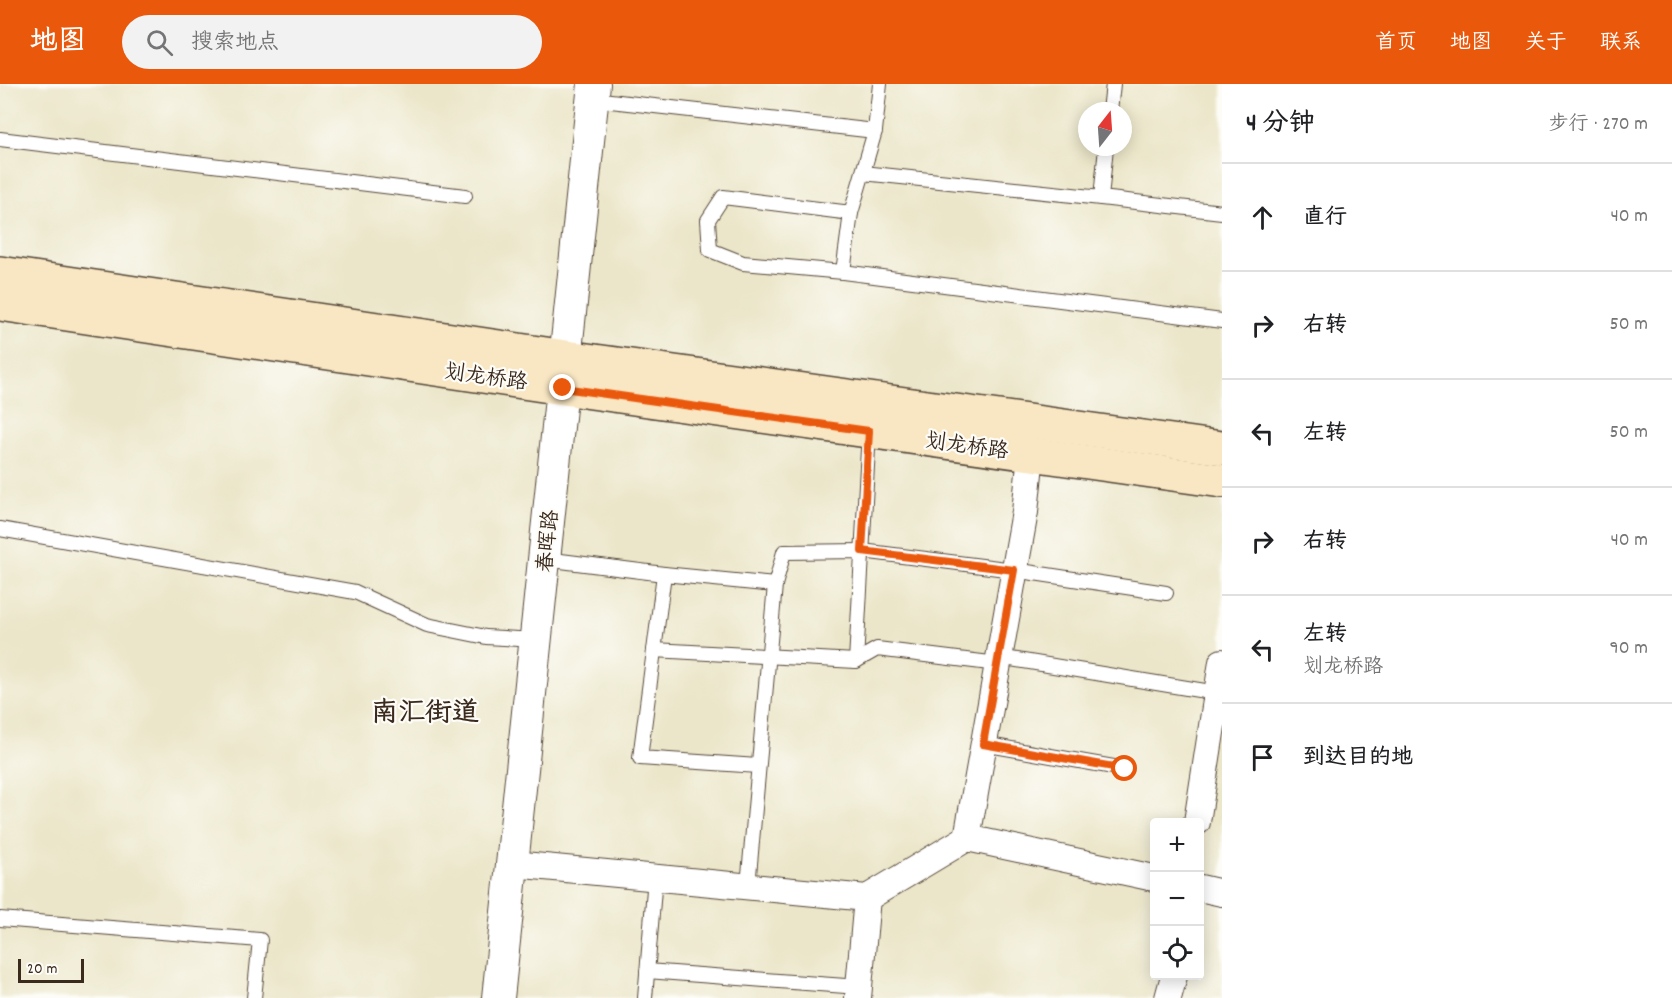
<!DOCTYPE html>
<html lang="zh">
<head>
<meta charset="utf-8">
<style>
  :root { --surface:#fff; --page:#f2f2f2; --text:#202124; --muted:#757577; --line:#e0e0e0; --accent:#ea580c }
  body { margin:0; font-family:Dekko,"LXGW WenKai TC",sans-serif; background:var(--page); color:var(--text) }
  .controls { position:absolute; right:18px; bottom:18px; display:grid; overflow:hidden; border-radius:6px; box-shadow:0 3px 15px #0003 }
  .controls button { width:54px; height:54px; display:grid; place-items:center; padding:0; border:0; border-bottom:2px solid var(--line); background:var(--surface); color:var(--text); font:30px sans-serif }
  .compass { position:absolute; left:1078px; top:18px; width:54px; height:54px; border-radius:50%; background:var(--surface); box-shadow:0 3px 15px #0003; rotate:17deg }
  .scale { position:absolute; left:18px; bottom:15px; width:66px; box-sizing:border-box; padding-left:6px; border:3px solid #3b2a1e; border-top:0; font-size:16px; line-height:21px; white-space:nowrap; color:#3b2a1e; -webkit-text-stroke:4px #fdfcf7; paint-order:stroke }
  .stop { position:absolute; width:18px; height:18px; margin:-14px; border:4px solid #ea580c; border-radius:50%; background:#fff }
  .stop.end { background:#ea580c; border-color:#fff; box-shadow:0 2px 6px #0008 }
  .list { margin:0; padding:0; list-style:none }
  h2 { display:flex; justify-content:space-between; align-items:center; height:78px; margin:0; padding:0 24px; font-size:26px }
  h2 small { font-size:20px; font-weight:400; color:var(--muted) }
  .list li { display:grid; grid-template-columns:39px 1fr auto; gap:18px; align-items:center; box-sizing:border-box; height:108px; padding:0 24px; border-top:2px solid var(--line) }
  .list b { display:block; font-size:22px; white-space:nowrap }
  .list p { margin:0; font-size:20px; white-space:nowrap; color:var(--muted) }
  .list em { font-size:20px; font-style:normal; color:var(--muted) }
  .icon { flex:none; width:33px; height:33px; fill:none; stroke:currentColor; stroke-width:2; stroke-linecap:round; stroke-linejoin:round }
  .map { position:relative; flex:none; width:1222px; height:914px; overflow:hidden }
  header { display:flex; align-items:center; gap:36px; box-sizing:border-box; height:84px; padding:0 30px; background:var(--accent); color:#fff }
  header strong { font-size:28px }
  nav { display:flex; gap:33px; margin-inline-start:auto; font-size:21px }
  .search { width:420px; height:54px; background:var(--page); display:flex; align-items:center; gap:15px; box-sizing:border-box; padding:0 21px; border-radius:33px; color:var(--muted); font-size:22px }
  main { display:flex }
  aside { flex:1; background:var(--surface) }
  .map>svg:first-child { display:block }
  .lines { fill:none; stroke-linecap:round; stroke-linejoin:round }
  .service-casing { stroke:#554638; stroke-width:16 }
  .minor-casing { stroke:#554638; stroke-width:28 }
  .tertiary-casing { stroke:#554638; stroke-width:34 }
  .secondary-casing { stroke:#554638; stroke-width:36 }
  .service { stroke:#fff; stroke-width:14 }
  .minor { stroke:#fff; stroke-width:26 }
  .tertiary { stroke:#fff; stroke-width:32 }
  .secondary { stroke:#f9e7c3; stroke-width:33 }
  .route { stroke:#ea580c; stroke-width:8 }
  .labels { text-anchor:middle; stroke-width:4.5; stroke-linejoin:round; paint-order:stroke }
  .street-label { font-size:21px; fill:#3b2a1e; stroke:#fdfcf7 }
  .district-label { font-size:27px; font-weight:bold; fill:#3b2a1e; stroke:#fdfcf7 }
</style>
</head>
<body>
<header>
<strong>地图</strong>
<div class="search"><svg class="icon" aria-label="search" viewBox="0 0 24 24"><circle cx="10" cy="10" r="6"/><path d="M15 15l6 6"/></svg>搜索地点</div>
<nav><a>首页</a><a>地图</a><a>关于</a><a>联系</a></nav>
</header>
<main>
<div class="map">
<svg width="1222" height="914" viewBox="0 0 1222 914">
  <rect width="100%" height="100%" fill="#fdfcf7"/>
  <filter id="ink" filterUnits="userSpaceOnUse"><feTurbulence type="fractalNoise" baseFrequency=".0167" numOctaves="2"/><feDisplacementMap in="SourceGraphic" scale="12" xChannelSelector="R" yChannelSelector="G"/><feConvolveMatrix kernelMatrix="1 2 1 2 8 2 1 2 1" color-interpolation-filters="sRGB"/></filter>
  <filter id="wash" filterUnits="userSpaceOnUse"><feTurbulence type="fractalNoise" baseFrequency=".008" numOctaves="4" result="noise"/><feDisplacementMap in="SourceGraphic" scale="24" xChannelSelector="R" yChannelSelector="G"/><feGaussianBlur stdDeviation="1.35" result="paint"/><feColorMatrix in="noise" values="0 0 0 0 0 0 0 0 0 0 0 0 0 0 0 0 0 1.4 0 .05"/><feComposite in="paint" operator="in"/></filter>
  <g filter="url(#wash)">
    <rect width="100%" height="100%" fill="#ebe6c9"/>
  </g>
  <g filter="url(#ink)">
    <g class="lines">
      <!-- service casing -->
      <g class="service-casing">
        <g id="service">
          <polyline points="593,15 875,47"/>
          <polyline points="1110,27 1113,0"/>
          <polyline points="0,55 465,112"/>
          <polyline points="1106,63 1101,114 1222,128"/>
          <polyline points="863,89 1101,114"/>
          <polyline points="851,129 843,188 1222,237"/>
          <polyline points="843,188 743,179 710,166 708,136 723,113 851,129 875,47 880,0"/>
          <polyline points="0,445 355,508 427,541 486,553 536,556"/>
          <polyline points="545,475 664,490"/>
          <polyline points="654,566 856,577 877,565 998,580"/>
          <polyline points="999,573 1217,609"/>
          <polyline points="856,577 869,347"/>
          <polyline points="983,660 1125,685"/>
          <polyline points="758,682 640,674 664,490 775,501 784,468 862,467 1014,486 1166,509"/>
          <polyline points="748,802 775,501"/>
          <polyline points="0,835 260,856 254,914"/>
          <polyline points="647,887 859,903"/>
          <polyline points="645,914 655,793"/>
        </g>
      </g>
      <!-- minor casing -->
      <g class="minor-casing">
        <g id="minor">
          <polyline points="1197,738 1222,578"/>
          <polyline points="967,754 1025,428 1031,370"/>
          <polyline points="513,780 867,814 967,754 1154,794"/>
          <polyline points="1200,804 1222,809"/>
          <polyline points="858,914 867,814"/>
          <polyline points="1168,914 1174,892"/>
        </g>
      </g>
      <!-- tertiary casing -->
      <g class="tertiary-casing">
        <polyline id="tertiary" points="498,914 594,0"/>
      </g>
      <!-- secondary casing -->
      <g class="secondary-casing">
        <g id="secondary">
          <polyline points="0,189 566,273 1222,364"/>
          <polyline points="0,220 563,304 1222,397"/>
        </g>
      </g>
      <!-- service -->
      <use href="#service" class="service"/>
      <!-- minor -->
      <use href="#minor" class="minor"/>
      <!-- tertiary -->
      <use href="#tertiary" class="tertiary"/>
      <!-- secondary -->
      <use href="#secondary" class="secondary"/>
    </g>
  </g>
  <g class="lines" filter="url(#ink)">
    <!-- route -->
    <polyline class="route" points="563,304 869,347 862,467 1014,486 983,660 1125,685"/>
  </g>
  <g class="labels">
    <!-- street labels -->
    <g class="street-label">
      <text transform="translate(486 292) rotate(8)" y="7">划龙桥路</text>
      <text transform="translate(967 361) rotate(8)" y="7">划龙桥路</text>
      <text transform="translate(547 457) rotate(-84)" y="7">春晖路</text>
    </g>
    <!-- district labels -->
    <g class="district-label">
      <text x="425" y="636">南汇街道</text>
    </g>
  </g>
</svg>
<div class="controls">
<button>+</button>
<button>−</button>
<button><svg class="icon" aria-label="locate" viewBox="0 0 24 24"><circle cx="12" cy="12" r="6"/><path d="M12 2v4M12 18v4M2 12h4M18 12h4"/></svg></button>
</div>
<svg class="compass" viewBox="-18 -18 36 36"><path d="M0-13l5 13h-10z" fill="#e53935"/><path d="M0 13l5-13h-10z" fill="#757577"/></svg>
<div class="scale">20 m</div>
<div class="stop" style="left:1125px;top:685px"></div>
<div class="stop end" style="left:563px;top:304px"></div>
</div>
<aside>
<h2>4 分钟<small>步行 · 270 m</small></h2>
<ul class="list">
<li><svg class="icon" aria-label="ahead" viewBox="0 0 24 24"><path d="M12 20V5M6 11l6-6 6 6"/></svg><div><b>直行</b></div><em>40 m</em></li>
<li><svg class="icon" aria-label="right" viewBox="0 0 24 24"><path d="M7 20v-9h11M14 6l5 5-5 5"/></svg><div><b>右转</b></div><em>50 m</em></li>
<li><svg class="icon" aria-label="left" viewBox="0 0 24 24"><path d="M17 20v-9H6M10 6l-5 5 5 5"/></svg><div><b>左转</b></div><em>50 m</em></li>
<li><svg class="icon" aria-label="right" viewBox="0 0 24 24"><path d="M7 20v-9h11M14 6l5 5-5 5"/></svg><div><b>右转</b></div><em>40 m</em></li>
<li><svg class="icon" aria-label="left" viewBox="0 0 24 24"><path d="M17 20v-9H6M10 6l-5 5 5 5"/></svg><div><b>左转</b><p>划龙桥路</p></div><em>90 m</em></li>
<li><svg class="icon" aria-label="arrive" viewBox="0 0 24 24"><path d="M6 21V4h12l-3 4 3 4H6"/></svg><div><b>到达目的地</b></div></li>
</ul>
</aside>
</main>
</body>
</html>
